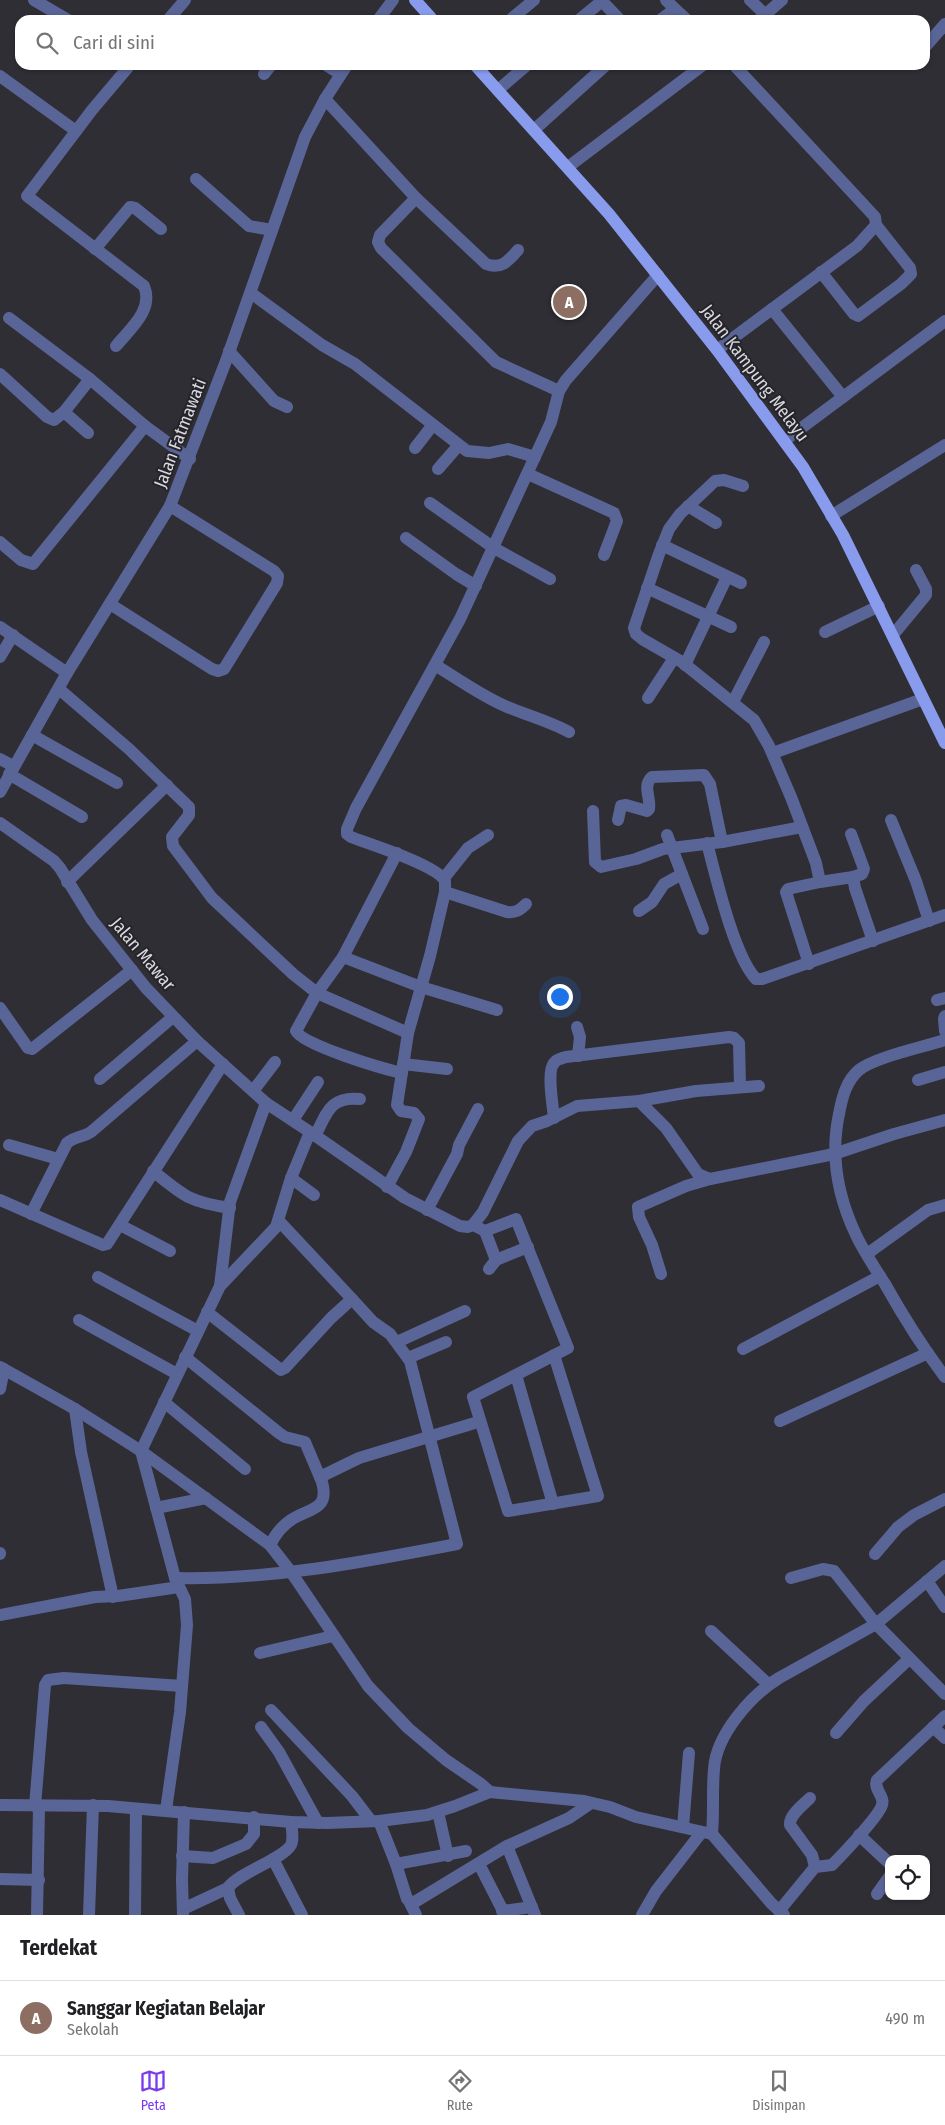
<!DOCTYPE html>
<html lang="id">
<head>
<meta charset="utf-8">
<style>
  :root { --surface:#fff; --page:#f2f2f2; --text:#202124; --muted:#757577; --line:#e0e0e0; --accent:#7c3aed }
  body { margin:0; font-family:"Fira Sans Condensed",sans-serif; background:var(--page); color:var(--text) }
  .controls { position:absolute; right:15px; bottom:15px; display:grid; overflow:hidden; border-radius:10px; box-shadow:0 1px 4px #0004 }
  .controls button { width:45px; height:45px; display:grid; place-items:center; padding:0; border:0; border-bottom:1px solid var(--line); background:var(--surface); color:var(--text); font:25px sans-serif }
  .you { position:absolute; left:559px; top:996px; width:18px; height:18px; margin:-12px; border:4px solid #fff; border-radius:50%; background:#1a73e8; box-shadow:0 0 0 8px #1a73e833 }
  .badge { display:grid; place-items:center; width:32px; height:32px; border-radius:50%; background:var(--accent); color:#fff; font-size:16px; font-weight:700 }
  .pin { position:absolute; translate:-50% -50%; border:2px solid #fff; box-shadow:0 1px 5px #0006 }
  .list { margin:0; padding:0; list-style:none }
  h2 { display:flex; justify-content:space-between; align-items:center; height:65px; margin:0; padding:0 20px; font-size:21px }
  h2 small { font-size:16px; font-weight:400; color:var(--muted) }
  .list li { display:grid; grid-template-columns:32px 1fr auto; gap:15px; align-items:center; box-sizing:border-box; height:75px; padding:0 20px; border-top:1px solid var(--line) }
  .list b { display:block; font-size:19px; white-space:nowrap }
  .list p { margin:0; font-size:16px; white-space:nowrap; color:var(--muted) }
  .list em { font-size:16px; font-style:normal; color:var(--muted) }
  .icon { flex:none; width:28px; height:28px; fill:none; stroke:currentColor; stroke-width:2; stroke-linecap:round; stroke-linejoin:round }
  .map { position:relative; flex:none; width:945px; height:1915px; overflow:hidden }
  .search { position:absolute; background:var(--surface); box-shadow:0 1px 4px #0004; left:15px; right:15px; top:15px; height:55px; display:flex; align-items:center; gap:12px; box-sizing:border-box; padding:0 18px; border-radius:15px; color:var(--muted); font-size:19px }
  .sheet { height:140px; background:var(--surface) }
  nav { display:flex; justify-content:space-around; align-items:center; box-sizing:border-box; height:70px; border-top:1px solid var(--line); background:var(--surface); font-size:14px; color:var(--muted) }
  nav a { display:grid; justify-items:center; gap:2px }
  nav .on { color:var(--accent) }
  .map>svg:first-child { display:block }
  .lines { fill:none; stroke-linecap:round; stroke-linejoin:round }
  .minor { stroke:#5a6597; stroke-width:12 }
  .major { stroke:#899bed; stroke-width:12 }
  .labels { text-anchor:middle; stroke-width:4; stroke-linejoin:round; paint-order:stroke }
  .street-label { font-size:18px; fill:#d9d8dd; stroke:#26242b }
</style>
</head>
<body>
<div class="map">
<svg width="945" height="1915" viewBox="0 0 945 1915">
  <rect width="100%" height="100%" fill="#2f2e35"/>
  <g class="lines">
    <!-- minor -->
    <g class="minor">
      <polyline points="34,0 68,20"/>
      <polyline points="601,0 620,20"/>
      <polyline points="666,0 675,9"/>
      <polyline points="750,0 771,20"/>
      <polyline points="168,20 185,0"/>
      <polyline points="378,20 393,0"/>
      <polyline points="510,20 534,0"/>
      <polyline points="579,20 602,1"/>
      <polyline points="660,20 675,9 687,20"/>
      <polyline points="759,20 782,0"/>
      <polyline points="925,47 945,24"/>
      <polyline points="326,65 340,74"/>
      <polyline points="734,65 875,217 876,225 910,268 911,274 901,284 858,316 854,314 821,272"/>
      <polyline points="264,74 271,65"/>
      <polyline points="0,76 76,131"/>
      <polyline points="498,90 527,65"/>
      <path d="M325 99 416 198 486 264C502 270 509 260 518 250"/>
      <polyline points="535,129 606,65"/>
      <polyline points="568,167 703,65"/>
      <polyline points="196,179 249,226 272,230"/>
      <polyline points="416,198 380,235 378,242 381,248 496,362 559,391"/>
      <polyline points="95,249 130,207 135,208 161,229"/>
      <polyline points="251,293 322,345 355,364 467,451 489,453 508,449 535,457"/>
      <polyline points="772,309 843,397"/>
      <polyline points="9,318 90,379"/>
      <path d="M116 346C130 329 154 310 144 286L27 196 92 110 130 65"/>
      <polyline points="717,350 857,246 876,225"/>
      <polyline points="229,351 274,401 287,407"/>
      <polyline points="0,374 47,417 54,420 64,412 90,379 145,426 190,459"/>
      <polyline points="64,412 88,433"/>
      <polyline points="784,441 945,321"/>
      <polyline points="415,448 432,426"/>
      <polyline points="438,469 458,446"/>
      <polyline points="528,474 614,513 617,521 604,555"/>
      <polyline points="743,486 724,480 715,481 680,514 669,529 659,554 634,628 636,634 642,639 682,662 754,720 769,746 791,797 816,863 820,882 788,889 786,892 809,964"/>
      <polyline points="430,503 494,548 550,579"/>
      <polyline points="688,506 716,523"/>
      <polyline points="831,516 945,445"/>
      <polyline points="406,538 456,574 476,586"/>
      <polyline points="0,542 21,560 33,564 145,426"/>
      <polyline points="662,545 741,583"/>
      <polyline points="647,588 731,627"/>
      <polyline points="110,604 212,669 218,671 224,669 277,583 278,576 274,571 170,506"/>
      <polyline points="0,627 67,673"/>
      <polyline points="825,632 879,606"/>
      <polyline points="893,635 926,595 926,589 916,570"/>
      <polyline points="0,657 13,635"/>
      <path d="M435 665C458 679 480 695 505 706 526 715 549 721 569 732"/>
      <polyline points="685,665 727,577"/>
      <polyline points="59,689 129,749 189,807 189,815 172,837 173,846 212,898 293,974 317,993 343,957 397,853"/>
      <polyline points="648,698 674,658"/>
      <polyline points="733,702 764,642"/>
      <polyline points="32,735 117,783"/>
      <polyline points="773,753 923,699"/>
      <polyline points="0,759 13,766"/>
      <polyline points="9,774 82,817"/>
      <polyline points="0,792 67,673 170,506 226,361 305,137 325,99 347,65"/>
      <polyline points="593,811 595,862 601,867 636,859 663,849 722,842 802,827"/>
      <path d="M618 820 621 806 626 805 647 811 649 809C651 797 642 786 652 777L704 775 710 784 722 842"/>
      <polyline points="891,820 916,881 929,921"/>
      <polyline points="0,823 54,861 60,868 92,920 146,988 197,1041 266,1103 310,1132 291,1178 276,1227 220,1286 141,1451 175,1578 185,1599 187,1625 180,1712 166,1810"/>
      <polyline points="851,834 864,869 862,874 853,877 855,888 873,941"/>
      <polyline points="667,835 703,929"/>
      <path d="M707 843C716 877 734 956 756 979H762L945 915"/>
      <polyline points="444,878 468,848 488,835"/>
      <polyline points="67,882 167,785"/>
      <polyline points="820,882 853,877"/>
      <path d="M445 892 507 912C516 913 520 910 526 904"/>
      <polyline points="639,911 652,902 664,884 682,874"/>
      <polyline points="343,957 421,987 497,1010"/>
      <polyline points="937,1000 945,998"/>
      <polyline points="0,1008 28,1048 32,1049 132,970"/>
      <polyline points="945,1016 944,1019 945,1031"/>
      <polyline points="577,1027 580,1037 578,1056"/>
      <path d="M945 1040C924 1047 875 1057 859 1070 846 1081 842 1098 839 1114 830 1156 838 1197 856 1235 864 1252 875 1268 885 1284 903 1316 923 1348 945 1377"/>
      <polyline points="403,1064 447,1069"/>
      <path d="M402 1073C384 1069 302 1045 296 1031L317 993 408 1033"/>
      <polyline points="100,1079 173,1017"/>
      <polyline points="918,1080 945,1072"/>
      <polyline points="253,1091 275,1062"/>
      <polyline points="639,1101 666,1128 698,1174 710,1179 834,1154 894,1134 945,1120"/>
      <path d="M554 1118C553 1106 546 1069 555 1062 557 1059 563 1058 566 1057L729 1037 734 1038 739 1043 740 1087"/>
      <polyline points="293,1120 318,1082"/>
      <polyline points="310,1132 405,1198 460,1226 468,1227 473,1225 485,1231 516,1219 568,1348 473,1397 508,1511 598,1496 554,1355"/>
      <path d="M315 1136C327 1113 330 1096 360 1099"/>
      <polyline points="9,1145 58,1159"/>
      <path d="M153 1171C184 1196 189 1202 230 1208"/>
      <polyline points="291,1178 314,1195"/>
      <path d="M387 1187 406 1152 419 1119 414 1113 401 1111 397 1105 408 1033 430 956 445 892V881C437 865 369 844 351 837L347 834V829L356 808 460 619 551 422 559 391 566 380 658 275"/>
      <polyline points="0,1200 103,1245 107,1244 223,1064"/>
      <polyline points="427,1210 457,1154 459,1145 478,1109"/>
      <path d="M31 1214 67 1143C74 1137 83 1137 91 1132L197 1041"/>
      <polyline points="120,1225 170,1251"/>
      <polyline points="473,1225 483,1212 518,1141 532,1126 547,1121 577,1106 639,1101 696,1091 759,1086"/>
      <polyline points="485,1231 496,1260 489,1269"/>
      <polyline points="867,1254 928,1210 945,1205"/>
      <polyline points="496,1260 528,1247"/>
      <polyline points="661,1274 652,1245 639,1217 638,1207 686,1186 710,1179"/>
      <polyline points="98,1277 198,1331"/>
      <polyline points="220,1286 230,1202 266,1103"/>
      <polyline points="207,1312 281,1370 285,1368 331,1318 352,1299 279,1221"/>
      <polyline points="79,1320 177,1374"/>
      <polyline points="397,1342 465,1311"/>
      <polyline points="743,1349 880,1276"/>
      <path d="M185 1357 279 1433 285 1437 305 1442 322 1482C329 1507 314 1508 296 1517 284 1523 276 1533 270 1545"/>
      <polyline points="408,1358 446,1342"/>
      <polyline points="0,1367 75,1409 141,1451 270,1545 291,1572 368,1686 408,1728 446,1760 481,1784 490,1792"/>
      <polyline points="516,1375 553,1504"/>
      <polyline points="0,1389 4,1369"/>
      <polyline points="164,1402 245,1469"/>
      <polyline points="75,1409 81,1452 113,1597"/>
      <polyline points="780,1421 928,1353"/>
      <polyline points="320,1477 359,1458 478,1422"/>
      <polyline points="156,1508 206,1498"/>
      <polyline points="0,1553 0,1554"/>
      <polyline points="875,1554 898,1527 914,1515 945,1499"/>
      <path d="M175 1578C271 1580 364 1562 457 1544L410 1361 390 1334 373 1322 352 1299"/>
      <polyline points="791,1578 823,1569 834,1571 876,1624 945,1694"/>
      <polyline points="927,1581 945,1607"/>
      <polyline points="0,1615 95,1597 118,1596 179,1587"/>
      <polyline points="711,1631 768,1684"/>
      <polyline points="260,1653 333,1636"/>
      <polyline points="271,1710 352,1796 371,1821"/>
      <polyline points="261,1727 279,1752 318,1823"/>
      <polyline points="933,1727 945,1738"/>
      <polyline points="836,1733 864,1701 909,1659"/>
      <path d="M810 1798C803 1805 789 1815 790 1825L812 1855 815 1867"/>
      <path d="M0 1805 108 1806 291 1822 327 1823 379 1821 427 1815 455 1806 490 1792 584 1801 610 1807 636 1817 712 1834C714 1812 712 1791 714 1769 716 1735 751 1695 779 1678L876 1624 945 1566"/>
      <polyline points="35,1806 45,1685 48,1680 64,1678 182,1686"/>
      <polyline points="438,1812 448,1856"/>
      <polyline points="379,1821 396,1864 407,1899 413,1903 507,1846 569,1818 591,1803"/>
      <polyline points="683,1827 689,1753"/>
      <polyline points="712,1834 771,1903 784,1915"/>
      <polyline points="859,1835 889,1863"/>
      <polyline points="507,1846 535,1915"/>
      <polyline points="182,1856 213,1858 246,1844 254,1834 254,1817"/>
      <polyline points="273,1859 302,1915"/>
      <polyline points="396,1864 466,1851"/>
      <polyline points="479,1864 505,1915"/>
      <polyline points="0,1879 39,1880"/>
      <polyline points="877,1894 889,1877"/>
      <polyline points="410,1903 416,1915"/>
      <polyline points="183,1909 228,1888"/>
      <polyline points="502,1911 532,1907"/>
      <path d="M779 1911 815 1867 832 1865C842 1855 879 1816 882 1805 885 1796 873 1789 877 1780L945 1716"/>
      <polyline points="37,1915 39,1807"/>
      <polyline points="89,1915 93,1805"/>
      <polyline points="135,1915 136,1809"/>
      <polyline points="183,1915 182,1880 184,1812"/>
      <path d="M239 1915 230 1898 228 1888C238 1872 290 1857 292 1842 293 1836 292 1828 291 1822"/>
      <polyline points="642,1915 656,1891 701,1833"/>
    </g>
    <!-- major -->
    <g class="major">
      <polyline points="415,0 433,20"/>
      <polyline points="475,65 609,214 717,350 803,467 843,535 945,743"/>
    </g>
  </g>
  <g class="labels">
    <!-- street labels -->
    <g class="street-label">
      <text transform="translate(755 373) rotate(53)" y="6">Jalan Kampung Melayu</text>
      <text transform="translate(180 433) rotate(-69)" y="6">Jalan Fatmawati</text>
      <text transform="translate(143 954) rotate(50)" y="6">Jalan Mawar</text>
    </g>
  </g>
</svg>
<div class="controls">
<button><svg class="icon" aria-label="locate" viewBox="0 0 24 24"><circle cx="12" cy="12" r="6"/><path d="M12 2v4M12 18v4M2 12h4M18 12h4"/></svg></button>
</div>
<div class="you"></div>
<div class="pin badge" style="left:569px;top:302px;background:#8d6e63">A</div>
<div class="search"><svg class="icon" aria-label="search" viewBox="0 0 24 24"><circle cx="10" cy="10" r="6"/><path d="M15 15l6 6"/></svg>Cari di sini</div>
</div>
<section class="sheet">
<h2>Terdekat<small></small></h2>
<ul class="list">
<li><span class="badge" style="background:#8d6e63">A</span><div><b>Sanggar Kegiatan Belajar</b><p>Sekolah</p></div><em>490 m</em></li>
</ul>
</section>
<nav>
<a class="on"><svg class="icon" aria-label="map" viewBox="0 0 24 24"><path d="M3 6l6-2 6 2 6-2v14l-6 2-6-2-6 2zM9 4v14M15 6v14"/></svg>Peta</a>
<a><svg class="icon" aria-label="directions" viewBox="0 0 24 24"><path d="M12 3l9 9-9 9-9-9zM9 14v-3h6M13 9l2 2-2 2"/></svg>Rute</a>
<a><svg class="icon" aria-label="saved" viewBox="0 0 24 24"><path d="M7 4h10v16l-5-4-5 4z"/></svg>Disimpan</a>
</nav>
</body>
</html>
